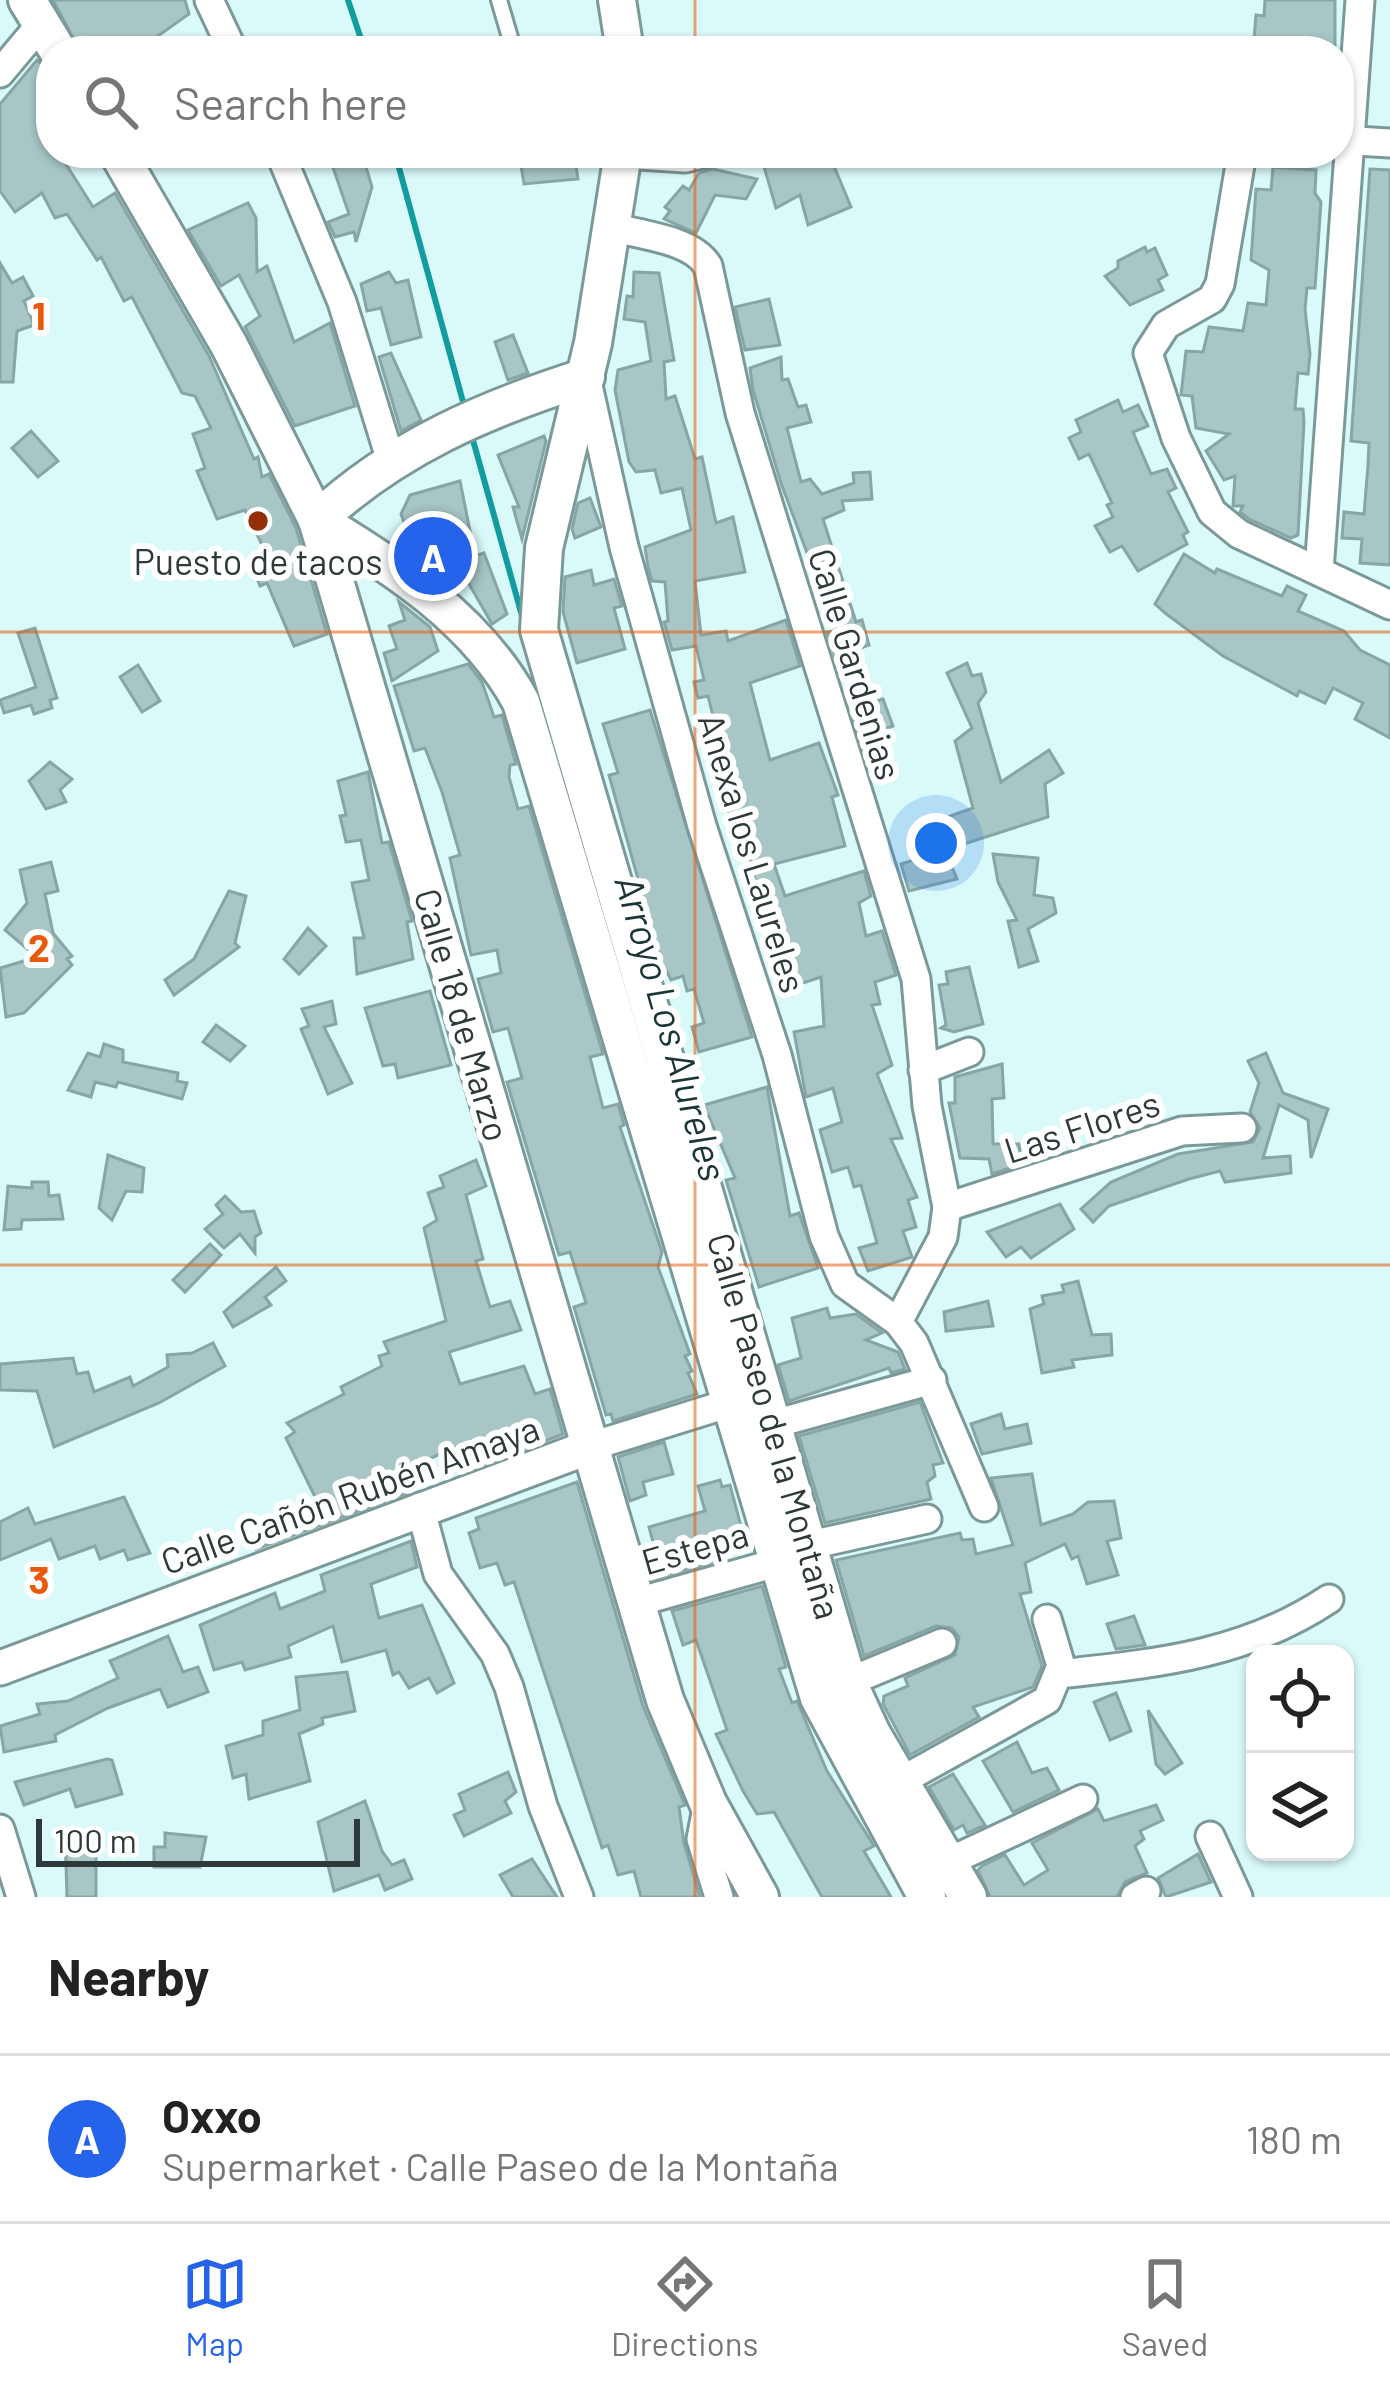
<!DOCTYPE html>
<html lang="en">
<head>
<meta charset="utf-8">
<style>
  :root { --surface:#fff; --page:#f2f2f2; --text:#222; --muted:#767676; --line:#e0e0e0; --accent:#2563eb }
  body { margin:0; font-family:Barlow,sans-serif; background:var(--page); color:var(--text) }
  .controls { position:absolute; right:36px; bottom:36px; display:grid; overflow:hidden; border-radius:24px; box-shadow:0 3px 9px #0004 }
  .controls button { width:108px; height:108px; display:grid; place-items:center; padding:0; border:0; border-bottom:3px solid var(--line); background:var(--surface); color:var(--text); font:60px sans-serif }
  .scale { position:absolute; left:36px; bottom:30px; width:324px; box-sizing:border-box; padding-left:12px; border:6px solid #2e3a3a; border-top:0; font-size:33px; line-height:42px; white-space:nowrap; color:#2e3a3a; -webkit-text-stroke:9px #fff; paint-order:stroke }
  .you { position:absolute; left:936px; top:843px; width:42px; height:42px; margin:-30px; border:9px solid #fff; border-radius:50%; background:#1a73e8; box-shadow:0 0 0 18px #1a73e833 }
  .badge { display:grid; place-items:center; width:78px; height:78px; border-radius:50%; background:var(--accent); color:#fff; font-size:39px; font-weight:700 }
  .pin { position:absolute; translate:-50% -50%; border:6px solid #fff; box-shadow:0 3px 12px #0006 }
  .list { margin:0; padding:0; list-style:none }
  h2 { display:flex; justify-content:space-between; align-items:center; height:156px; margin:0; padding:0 48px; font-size:51px }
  h2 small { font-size:39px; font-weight:400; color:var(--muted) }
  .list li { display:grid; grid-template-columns:78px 1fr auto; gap:36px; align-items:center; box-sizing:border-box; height:168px; padding:0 48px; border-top:3px solid var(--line) }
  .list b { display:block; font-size:45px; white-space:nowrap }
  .list p { margin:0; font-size:39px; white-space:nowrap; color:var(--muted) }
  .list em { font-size:39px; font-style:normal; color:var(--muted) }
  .icon { flex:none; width:66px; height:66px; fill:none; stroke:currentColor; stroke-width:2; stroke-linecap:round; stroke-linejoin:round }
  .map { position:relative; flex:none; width:1390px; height:1897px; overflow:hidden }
  .search { position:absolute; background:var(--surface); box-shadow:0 3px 9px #0004; left:36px; right:36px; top:36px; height:132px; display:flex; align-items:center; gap:30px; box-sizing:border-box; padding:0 42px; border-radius:48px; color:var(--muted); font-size:45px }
  .sheet { height:324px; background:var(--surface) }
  nav { display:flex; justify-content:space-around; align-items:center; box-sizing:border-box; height:168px; border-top:3px solid var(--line); background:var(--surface); font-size:33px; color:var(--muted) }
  nav a { display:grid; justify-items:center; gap:6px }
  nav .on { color:var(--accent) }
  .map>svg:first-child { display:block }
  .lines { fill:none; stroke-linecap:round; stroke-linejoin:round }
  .stream { stroke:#119da0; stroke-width:6 }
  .building { fill:#a8c6c6; stroke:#88a5a5; stroke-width:3 }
  .service-casing { stroke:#7c9999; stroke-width:20 }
  .minor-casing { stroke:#7c9999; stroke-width:33 }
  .tertiary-casing { stroke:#7c9999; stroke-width:39 }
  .secondary-casing { stroke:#7c9999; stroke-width:42 }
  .service { stroke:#fff; stroke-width:14 }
  .minor { stroke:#fff; stroke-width:27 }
  .tertiary { stroke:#fff; stroke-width:33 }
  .secondary { stroke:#fff; stroke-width:36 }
  .grid { fill:none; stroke:#e8590c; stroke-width:3; stroke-opacity:0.55 }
  .poi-dot { fill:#942e08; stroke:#fff; stroke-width:4.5 }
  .labels { text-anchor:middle; stroke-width:12; stroke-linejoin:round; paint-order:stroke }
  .poi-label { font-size:36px; fill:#2e3a3a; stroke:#fff }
  .street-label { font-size:36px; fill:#2e3a3a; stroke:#fff }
  .water-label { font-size:39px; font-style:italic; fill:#1b3435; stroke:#fff }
  .grid-label { font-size:39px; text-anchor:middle; font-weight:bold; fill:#e8590c; stroke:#fff; stroke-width:12; stroke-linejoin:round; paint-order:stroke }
</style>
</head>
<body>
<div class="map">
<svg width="1390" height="1897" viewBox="0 0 1390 1897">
  <rect width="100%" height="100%" fill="#daf9f9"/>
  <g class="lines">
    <!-- stream -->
    <g class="stream">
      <polyline points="348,0 365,51"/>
      <polyline points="395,153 465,409"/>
      <polyline points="471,433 524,623"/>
    </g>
  </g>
  <!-- building -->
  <g class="building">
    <polygon points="53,0 185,0 189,14 155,38 160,51 80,51"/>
    <polygon points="1265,0 1335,0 1335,48 1253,51 1256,15 1264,16"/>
    <polygon points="37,60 51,72 51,153 59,153 93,207 115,193 209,356 254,459 258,457 262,477 269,474 296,528 327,634 294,646 267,583 260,586 251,563 251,556 265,551 245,510 217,519 197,471 205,468 193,434 211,428 195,396 182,393 132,297 124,301 101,257 97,260 67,214 55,218 42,193 15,212 0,191 0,104"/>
    <polygon points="328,153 362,153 372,187 356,242 354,232 335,237 328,222 349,214"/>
    <polygon points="574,153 578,179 524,184 520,159"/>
    <polygon points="785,153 829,154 851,207 808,225 800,195 776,208 762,160"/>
    <polygon points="1273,167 1316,170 1315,193 1321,202 1315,288 1307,288 1305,309 1310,354 1308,374 1298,373 1295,409 1303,409 1304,422 1298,535 1291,538 1249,519 1240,512 1243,506 1233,506 1235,476 1224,480 1206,451 1229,434 1196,428 1192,396 1181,395 1186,351 1203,352 1209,327 1243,331 1248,303 1266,305 1269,270 1251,260 1256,189 1271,190"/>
    <polygon points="713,169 757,179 746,199 715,195 696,233 664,219 670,211 665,207 683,186 689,190 699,173"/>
    <polygon points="1370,169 1390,170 1390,565 1360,563 1362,539 1342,538 1344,512 1364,514 1368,465 1369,443 1351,441"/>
    <polygon points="248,203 256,218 257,272 267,266 294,342 330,323 355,406 295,426 245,327 260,316 239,275 221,286 188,230"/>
    <polygon points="1145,247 1147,252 1155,248 1167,275 1158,280 1163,290 1130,305 1105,276 1118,268 1118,261"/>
    <polygon points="0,263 12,283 23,277 33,296 24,301 34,325 17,331 13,382 0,382"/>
    <polygon points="389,272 396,283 408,280 421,337 391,345 381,308 367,311 361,284"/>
    <polygon points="634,272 659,273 674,360 664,362 666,399 675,396 695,459 702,457 716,523 733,517 745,572 695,581 701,635 726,631 728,641 786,620 800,666 750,683 770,760 819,743 838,795 832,797 845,846 774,864 785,896 864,871 871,896 859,903 866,936 882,931 896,975 875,982 880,1004 872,1005 892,1065 877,1074 902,1138 891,1139 917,1197 908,1200 916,1227 903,1231 912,1257 868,1271 859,1248 877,1243 861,1185 854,1187 848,1167 832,1172 820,1130 842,1122 833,1088 806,1097 794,1032 824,1026 821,977 781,990 754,899 759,898 749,855 741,857 711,751 721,748 708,696 698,698 694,682 704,680 696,646 672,650 664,622 668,621 665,582 652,581 648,567 645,547 691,530 682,488 661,493 655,470 636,472 629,462 615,390 618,370 651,361 645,322 624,319 627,296 633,297"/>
    <polygon points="769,299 780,345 745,350 735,307"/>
    <polygon points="513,335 528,373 508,380 495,342"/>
    <polygon points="391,353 421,420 401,431 379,357"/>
    <polygon points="781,357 782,380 788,379 798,407 806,405 811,422 787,428 801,482 810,479 822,494 854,483 853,473 870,472 872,499 842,501 844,510 823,519 856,622 862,620 869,645 835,657 827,632 836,631 781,483 753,390 750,368"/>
    <polygon points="1118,400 1123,412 1138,405 1148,426 1133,432 1151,474 1167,469 1176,488 1168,492 1188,532 1183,535 1187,544 1138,571 1122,546 1110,552 1095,526 1113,517 1107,505 1112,503 1089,454 1079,459 1069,438 1081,432 1076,420"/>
    <polygon points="31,431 58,461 38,477 12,448"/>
    <polygon points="544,436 546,441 522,539 513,507 519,507 498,455"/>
    <polygon points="460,481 475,556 484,553 507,614 492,624 453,556 445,559 453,587 429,568 420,538 411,541 401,514 410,495"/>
    <polygon points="590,498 601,527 575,538 572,529 578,503"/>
    <polygon points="1184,554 1215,573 1217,569 1282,596 1287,586 1306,595 1298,611 1344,631 1360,650 1390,665 1390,738 1355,719 1363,703 1333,688 1325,703 1299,691 1297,696 1223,656 1165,613 1155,604"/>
    <polygon points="591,570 594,585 614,579 622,606 614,608 625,649 577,663 563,612 565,577"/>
    <polygon points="399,602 430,627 438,651 392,681 384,653 397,649 389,626 405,620"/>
    <polygon points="35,628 57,698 50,700 52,708 34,714 31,705 4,713 0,700 36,687 18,633"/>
    <polygon points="967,663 972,676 981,674 986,692 978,703 1001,782 1049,750 1063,773 1045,784 1048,817 945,850 957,879 909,891 901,864 917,859 913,829 973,808 955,741 972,728 947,673"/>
    <polygon points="468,664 482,682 494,717 502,715 516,764 510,765 509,777 518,809 529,806 603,1054 590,1057 603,1108 618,1104 624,1125 620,1127 662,1252 658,1267 690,1354 685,1356 692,1371 688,1373 697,1394 613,1421 611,1414 606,1415 574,1307 586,1303 570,1252 559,1255 507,1082 522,1078 508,1028 493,1032 478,979 501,973 497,950 471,955 450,858 460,855 442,792 425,748 414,751 394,686"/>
    <polygon points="138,665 160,701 142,712 120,677"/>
    <polygon points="883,699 893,726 882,730 886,742 864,751 851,710"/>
    <polygon points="650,710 752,1037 699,1052 692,1027 704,1023 694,989 687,991 683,976 671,980 660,958 609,775 618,773 603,724"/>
    <polygon points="50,762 72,779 60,790 66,802 46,809 29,781"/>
    <polygon points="368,772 382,843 389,842 412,921 407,922 413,959 357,974 354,938 364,938 352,883 369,880 361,840 346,842 340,816 346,815 338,781"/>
    <polygon points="993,854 1038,858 1034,895 1053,898 1056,913 1028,929 1038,961 1019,967 1008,921 1017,920 998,882"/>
    <polygon points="51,862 58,891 45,894 53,933 72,956 67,959 72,965 24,1013 6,1017 0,968 37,957 5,930 27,903 20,870"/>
    <polygon points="229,891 246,896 235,943 239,947 174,995 165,980 194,959"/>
    <polygon points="308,928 326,946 299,974 284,959"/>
    <polygon points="969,967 983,1024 954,1032 941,1028 946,1025 939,985 948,984 946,972"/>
    <polygon points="430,991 451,1065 398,1078 395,1064 383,1066 365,1008"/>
    <polygon points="332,1001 336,1024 324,1027 352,1083 328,1094 301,1029 309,1026 302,1009"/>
    <polygon points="216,1025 245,1046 230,1061 203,1042"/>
    <polygon points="104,1044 123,1050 123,1062 178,1073 177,1081 187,1083 182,1099 118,1082 116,1087 95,1082 91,1097 68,1090 88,1053 100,1057"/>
    <polygon points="1266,1053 1283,1093 1328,1109 1311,1158 1308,1120 1279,1105 1263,1158 1290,1156 1291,1173 1225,1182 1220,1171 1189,1179 1109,1206 1093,1222 1081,1209 1111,1182 1178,1154 1253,1142 1260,1128 1250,1112 1259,1083 1248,1061"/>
    <polygon points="1002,1064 1004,1098 992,1099 993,1144 1019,1144 1022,1164 992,1174 989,1159 960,1158 949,1103 955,1103 955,1077"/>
    <polygon points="767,1087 790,1216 799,1213 818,1268 759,1287 726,1180 735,1178 704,1105"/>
    <polygon points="108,1155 144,1168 142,1192 126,1191 112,1220 99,1208"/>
    <polygon points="476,1160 486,1186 466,1195 483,1259 476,1261 490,1307 510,1301 521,1330 449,1352 460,1384 524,1366 535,1394 550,1389 563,1434 485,1464 483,1458 474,1460 466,1443 405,1469 413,1491 256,1549 252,1538 323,1513 286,1438 295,1432 287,1423 344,1394 341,1387 382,1366 379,1356 389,1353 384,1342 446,1321 424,1228 437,1220 428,1193 444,1187 440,1176"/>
    <polygon points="32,1182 48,1182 49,1196 59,1195 63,1219 22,1220 21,1229 4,1230 8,1186 32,1188"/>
    <polygon points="225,1196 241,1212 254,1211 261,1233 255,1237 255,1253 240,1234 224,1248 205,1229 223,1214 216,1205"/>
    <polygon points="1060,1204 1074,1229 1031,1258 1021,1247 1006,1257 987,1232"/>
    <polygon points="210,1244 221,1255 185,1292 173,1280"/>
    <polygon points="276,1267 286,1281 265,1297 271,1305 233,1327 224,1312"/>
    <polygon points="1078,1281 1092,1335 1111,1334 1112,1355 1072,1360 1074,1367 1042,1373 1030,1309 1044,1304 1042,1296 1064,1292 1062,1285"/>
    <polygon points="988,1301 993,1326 946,1331 944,1312"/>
    <polygon points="827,1308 830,1318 856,1314 882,1333 866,1340 898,1352 905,1369 891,1373 889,1368 789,1401 778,1365 801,1358 792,1318"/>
    <polygon points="213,1343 225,1366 159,1403 54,1447 37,1391 0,1390 0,1364 73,1358 77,1374 88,1372 94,1392 130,1377 133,1386 168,1367 167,1355 192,1353"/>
    <polygon points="920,1402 943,1463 933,1465 935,1476 927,1482 931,1499 825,1523 799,1436"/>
    <polygon points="1001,1414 1005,1429 1027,1424 1031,1443 982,1454 971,1424"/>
    <polygon points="664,1442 673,1474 643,1482 646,1495 630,1501 618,1457"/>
    <polygon points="1032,1474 1041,1525 1073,1514 1088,1502 1114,1501 1121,1538 1107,1541 1118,1575 1087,1584 1078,1556 1072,1559 1065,1544 1025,1563 1031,1592 1020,1594 1042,1666 1033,1687 973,1707 979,1717 910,1755 883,1704 884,1696 908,1686 905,1678 955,1655 959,1637 952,1628 936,1626 864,1656 836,1560 960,1533 962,1540 973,1539 976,1554 1013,1545 991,1478"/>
    <polygon points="720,1480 722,1487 730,1485 742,1530 715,1536 718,1561 653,1579 647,1557 655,1549 649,1527 705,1511 698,1486"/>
    <polygon points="577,1482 643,1706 685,1805 679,1807 684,1843 700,1897 641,1897 634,1871 618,1875 608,1845 602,1848 514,1582 505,1585 497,1563 480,1568 469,1533 479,1529 476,1518"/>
    <polygon points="124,1497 150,1553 128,1560 124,1550 100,1559 95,1546 59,1559 51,1539 0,1560 0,1522 28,1508 35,1524"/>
    <polygon points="411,1541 417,1567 371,1584 379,1618 422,1605 454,1683 437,1693 429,1678 409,1688 399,1672 393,1675 386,1650 342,1662 333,1626 288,1646 291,1657 245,1670 242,1662 214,1670 200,1625 275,1593 280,1609 325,1591 321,1575"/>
    <polygon points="762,1586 786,1667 779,1669 792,1703 797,1701 827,1771 874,1846 864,1851 891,1897 822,1897 774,1812 757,1814 743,1791 716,1734 727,1730 696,1640 683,1645 672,1611"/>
    <polygon points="1134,1616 1145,1645 1116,1649 1107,1624"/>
    <polygon points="168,1636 183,1672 198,1667 208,1692 168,1707 160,1689 108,1708 55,1735 56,1741 4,1752 0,1726 40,1714 37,1704 68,1701 118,1678 110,1661"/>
    <polygon points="347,1672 355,1711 322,1718 323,1724 299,1734 310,1781 249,1799 246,1774 233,1778 226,1746 263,1735 263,1721 300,1710 296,1677"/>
    <polygon points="1116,1693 1131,1731 1110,1740 1094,1702"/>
    <polygon points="1148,1710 1182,1763 1165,1774 1156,1764"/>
    <polygon points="1017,1742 1032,1773 1047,1768 1059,1790 1013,1812 983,1761"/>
    <polygon points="107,1759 112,1760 122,1794 76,1807 70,1789 24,1805 15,1782"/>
    <polygon points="508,1772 516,1792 505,1801 511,1813 464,1836 454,1815 465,1810 459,1794"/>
    <polygon points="953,1774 985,1825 967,1833 963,1825 954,1830 929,1787"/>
    <polygon points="365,1801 382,1851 392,1865 404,1860 412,1879 385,1890 379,1875 334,1891 318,1822"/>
    <polygon points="1156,1805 1163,1820 1140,1831 1144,1839 1135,1846 1147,1873 1125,1882 1117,1897 990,1897 978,1870 982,1866 1005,1855 1024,1885 1048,1870 1032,1843 1098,1809 1104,1821"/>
    <polygon points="65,1832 87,1832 87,1843 96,1843 96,1897 67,1897"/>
    <polygon points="165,1833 206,1837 200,1867 154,1867 154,1847 165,1847"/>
    <polygon points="1198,1854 1211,1882 1166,1897 1158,1878"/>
    <polygon points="532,1859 557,1897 513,1897 500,1875"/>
  </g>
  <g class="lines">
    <!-- service casing -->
    <g class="service-casing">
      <polyline id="service" points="499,0 514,51"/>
    </g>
    <!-- minor casing -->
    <g class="minor-casing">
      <g id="minor">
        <polyline points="209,0 233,51"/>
        <polyline points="0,73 41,24"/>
        <polyline points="1339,140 1390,143"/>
        <polyline points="280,153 342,302 391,461"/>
        <polyline points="1242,153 1220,284 1212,299 1166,325 1148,353 1176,438 1212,512 1239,534 1390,605"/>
        <polyline points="623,154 685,158 706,153"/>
        <path d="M611 227C640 235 692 239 708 266L740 413 916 979 927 1106 947 1207 943 1237 898 1322"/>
        <polyline points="587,381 624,547 702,826 777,1055 824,1236 845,1284 898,1322 914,1343 984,1507"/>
        <polyline points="1319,571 1360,0"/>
        <polyline points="923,1070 969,1052"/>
        <polyline points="947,1207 1182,1131 1242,1128"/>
        <polyline points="774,1424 932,1380"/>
        <polyline points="592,1446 730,1403"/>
        <polyline points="420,1507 438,1574 495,1654 509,1687 543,1806 579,1897"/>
        <polyline points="810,1545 927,1519"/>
        <polyline points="634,1603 776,1563"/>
        <path d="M1060 1674C1158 1663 1245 1655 1329 1599"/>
        <polyline points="848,1682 942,1643"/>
        <polyline points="899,1782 1047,1700 1061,1666 1047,1619"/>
        <polyline points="708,1803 701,1839 719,1897"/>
        <polyline points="0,1829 21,1897"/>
        <polyline points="1210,1836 1238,1897"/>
        <polyline points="948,1862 1083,1799"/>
        <polyline points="1135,1897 1146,1891"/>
      </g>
    </g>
    <!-- tertiary casing -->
    <g class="tertiary-casing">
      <polyline id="tertiary" points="0,1668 592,1446"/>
    </g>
    <!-- secondary casing -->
    <g class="secondary-casing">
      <g id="secondary">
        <polyline points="27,0 58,51"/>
        <polyline points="617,0 625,51"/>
        <polyline points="118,153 229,345 317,520 665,1700 708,1803 760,1897"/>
        <polyline points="623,153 593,343 544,548 539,630 848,1682 872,1734 968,1897"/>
        <path d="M317 520C395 567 477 620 521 702L819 1698 927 1897"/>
        <path d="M317 520C396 447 485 409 586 377"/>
      </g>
    </g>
    <!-- service -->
    <use href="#service" class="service"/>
    <!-- minor -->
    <use href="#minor" class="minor"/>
    <!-- tertiary -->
    <use href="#tertiary" class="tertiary"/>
    <!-- secondary -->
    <use href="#secondary" class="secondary"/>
  </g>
  <!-- grid -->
  <path class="grid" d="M695 0V51M695 153V1897M0 632H1390M0 1265H1390"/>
  <!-- markers -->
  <circle class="poi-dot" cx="258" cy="521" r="12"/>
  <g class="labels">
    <!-- poi labels -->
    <g class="poi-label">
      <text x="258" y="575">Puesto de tacos</text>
    </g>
    <!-- street labels -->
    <g class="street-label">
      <text transform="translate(855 664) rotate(73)" y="13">Calle Gardenias</text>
      <text transform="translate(752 853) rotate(73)" y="13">Anexa los Laureles</text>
      <text transform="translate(462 1015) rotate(74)" y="13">Calle 18 de Marzo</text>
      <text transform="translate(1082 1127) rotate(-18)" y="13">Las Flores</text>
      <text transform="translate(774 1426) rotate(74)" y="13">Calle Paseo de la Montaña</text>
      <text transform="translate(350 1495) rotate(-20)" y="13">Calle Cañón Rubén Amaya</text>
      <text transform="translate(695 1548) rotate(-16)" y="13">Estepa</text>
    </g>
    <!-- water labels -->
    <g class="water-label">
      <text transform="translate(671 1028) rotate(74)" y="14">Arroyo Los Alureles</text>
    </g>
  </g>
  <g class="grid-label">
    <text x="39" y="330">1</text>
    <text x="39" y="962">2</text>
    <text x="39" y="1594">3</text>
  </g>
</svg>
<div class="controls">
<button><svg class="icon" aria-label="locate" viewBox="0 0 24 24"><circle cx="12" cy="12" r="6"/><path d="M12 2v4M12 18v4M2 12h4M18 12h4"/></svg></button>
<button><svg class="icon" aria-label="layers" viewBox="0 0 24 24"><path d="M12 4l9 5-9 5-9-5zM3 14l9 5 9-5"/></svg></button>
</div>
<div class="scale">100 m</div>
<div class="you"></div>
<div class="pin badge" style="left:433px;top:556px">A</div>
<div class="search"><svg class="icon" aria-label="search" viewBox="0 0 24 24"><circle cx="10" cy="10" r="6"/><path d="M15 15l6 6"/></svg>Search here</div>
</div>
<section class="sheet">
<h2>Nearby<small></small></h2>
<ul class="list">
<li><span class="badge">A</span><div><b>Oxxo</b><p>Supermarket · Calle Paseo de la Montaña</p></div><em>180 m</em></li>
</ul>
</section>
<nav>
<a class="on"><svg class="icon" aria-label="map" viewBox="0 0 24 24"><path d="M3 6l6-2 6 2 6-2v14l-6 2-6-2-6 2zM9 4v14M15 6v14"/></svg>Map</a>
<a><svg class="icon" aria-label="directions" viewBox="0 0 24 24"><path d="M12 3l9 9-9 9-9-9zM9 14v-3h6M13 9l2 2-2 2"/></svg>Directions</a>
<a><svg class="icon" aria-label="saved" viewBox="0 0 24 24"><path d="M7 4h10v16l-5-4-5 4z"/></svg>Saved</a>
</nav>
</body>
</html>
